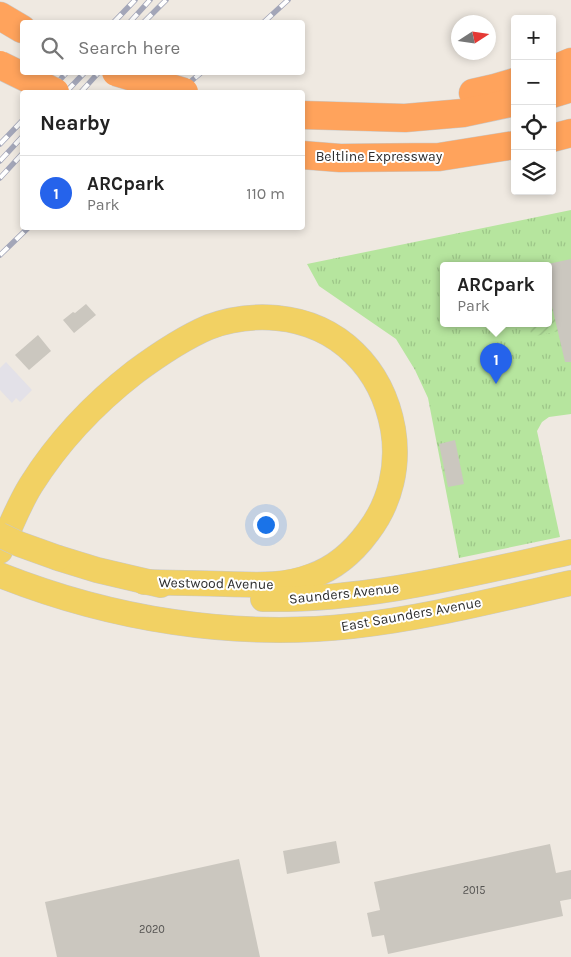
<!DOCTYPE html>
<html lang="en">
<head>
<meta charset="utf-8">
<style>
  :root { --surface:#fff; --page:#f2f2f2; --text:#222; --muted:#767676; --line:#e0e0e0; --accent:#2563eb }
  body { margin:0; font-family:Karla,sans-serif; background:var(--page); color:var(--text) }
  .controls { position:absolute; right:15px; top:15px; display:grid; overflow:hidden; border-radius:5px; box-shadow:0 2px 8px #0003 }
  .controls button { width:45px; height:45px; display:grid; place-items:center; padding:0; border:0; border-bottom:1px solid var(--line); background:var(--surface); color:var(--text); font:25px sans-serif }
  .compass { position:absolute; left:451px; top:15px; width:45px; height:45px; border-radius:50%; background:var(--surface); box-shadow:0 2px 8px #0003; rotate:78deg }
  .you { position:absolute; left:265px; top:524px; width:18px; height:18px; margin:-12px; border:4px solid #fff; border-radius:50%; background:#1a73e8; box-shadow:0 0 0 8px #1a73e833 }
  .badge { display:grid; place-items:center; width:32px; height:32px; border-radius:50%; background:var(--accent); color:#fff; font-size:16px; font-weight:700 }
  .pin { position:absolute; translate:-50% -41px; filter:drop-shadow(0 1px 2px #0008) }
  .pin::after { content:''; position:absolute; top:26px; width:18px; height:15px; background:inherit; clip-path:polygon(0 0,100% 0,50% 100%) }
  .popup { position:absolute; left:440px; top:262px; width:112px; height:65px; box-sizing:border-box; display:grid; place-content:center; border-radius:5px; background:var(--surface); filter:drop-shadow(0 1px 4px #0005); font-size:16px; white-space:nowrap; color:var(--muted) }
  .popup b { font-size:19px; color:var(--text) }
  .popup::after { content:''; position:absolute; left:50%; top:100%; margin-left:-10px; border:10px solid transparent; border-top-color:var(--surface) }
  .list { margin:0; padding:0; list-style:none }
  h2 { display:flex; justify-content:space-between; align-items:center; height:65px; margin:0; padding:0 20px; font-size:21px }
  h2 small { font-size:16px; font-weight:400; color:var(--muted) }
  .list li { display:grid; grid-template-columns:32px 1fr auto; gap:15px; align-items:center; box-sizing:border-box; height:75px; padding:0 20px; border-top:1px solid var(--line) }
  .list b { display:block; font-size:19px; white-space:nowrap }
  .list p { margin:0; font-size:16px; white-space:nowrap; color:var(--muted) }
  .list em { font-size:16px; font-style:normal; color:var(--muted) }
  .icon { flex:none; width:28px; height:28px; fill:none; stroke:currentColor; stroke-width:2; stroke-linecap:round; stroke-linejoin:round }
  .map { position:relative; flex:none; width:571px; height:957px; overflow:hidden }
  .search { position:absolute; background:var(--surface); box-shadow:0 2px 8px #0003; left:20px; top:20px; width:285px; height:55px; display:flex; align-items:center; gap:12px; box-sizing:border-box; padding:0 18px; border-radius:5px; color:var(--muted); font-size:19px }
  .panel { position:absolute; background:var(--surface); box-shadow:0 2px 8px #0003; left:20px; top:90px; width:285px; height:140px; border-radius:5px }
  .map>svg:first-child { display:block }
  .industrial { fill:#e3e1e8 }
  .park { fill:url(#park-tufts); fill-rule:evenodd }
  .garden { fill:url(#garden-furrows) }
  .building { fill:#cbc7bf }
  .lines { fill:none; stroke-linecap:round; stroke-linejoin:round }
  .major-casing { stroke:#c9c9c9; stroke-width:26 }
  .highway-casing { stroke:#c9c9c9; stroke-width:29 }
  .major { stroke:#f2d163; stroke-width:25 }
  .highway { stroke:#ffa35c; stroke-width:28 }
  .rail-casing { stroke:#a3a6b8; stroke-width:5.5 }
  .rail { stroke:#fff; stroke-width:4; stroke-dasharray:11; stroke-linecap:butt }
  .major-bridge-casing { stroke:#c9c9c9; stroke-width:26; stroke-linecap:butt }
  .highway-bridge-casing { stroke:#c9c9c9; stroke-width:29; stroke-linecap:butt }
  .major-bridge { stroke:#f2d163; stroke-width:25 }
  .highway-bridge { stroke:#ffa35c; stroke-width:28 }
  .labels { text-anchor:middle; stroke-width:4; stroke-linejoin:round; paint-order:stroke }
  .number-label { font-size:11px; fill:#555452 }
  .street-label { font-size:14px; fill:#2e2e2e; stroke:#fff }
</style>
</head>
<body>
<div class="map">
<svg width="571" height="957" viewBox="0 0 571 957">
  <defs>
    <pattern id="park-tufts" width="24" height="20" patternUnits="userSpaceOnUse" patternTransform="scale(1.25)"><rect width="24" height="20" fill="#b6e59e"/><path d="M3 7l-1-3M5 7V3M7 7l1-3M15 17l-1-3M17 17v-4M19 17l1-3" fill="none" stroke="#9dc588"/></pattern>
    <pattern id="garden-furrows" width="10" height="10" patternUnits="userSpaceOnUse" patternTransform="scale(1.25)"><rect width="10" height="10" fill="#b6e59e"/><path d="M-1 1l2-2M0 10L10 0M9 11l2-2" fill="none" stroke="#9dc588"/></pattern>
  </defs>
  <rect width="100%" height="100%" fill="#efe9e1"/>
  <!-- industrial -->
  <polygon class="industrial" points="6,362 32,390 20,402 16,398 12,403 0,390 0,368"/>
  <!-- park -->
  <path class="park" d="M571 210V414L549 417 542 422 537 431 560 537 459 558 428 398 415 370 396 339 319 286 307 264ZM444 265H548V323H444Z"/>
  <!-- garden -->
  <polygon class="garden" points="552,303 559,331 536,336 535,332 531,333 530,330 525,331 523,323 548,323 549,304"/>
  <!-- building -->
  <g class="building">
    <polygon points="571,259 571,362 565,362 550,298 548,299 548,264"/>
    <polygon points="86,304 96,315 74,333 63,320 73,312 75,313"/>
    <polygon points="38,335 51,351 29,370 15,355"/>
    <polygon points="455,440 464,484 448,487 439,444"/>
    <polygon points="336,841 340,863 287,874 283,851"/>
    <polygon points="550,844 556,873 571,870 571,899 560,901 563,916 388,954 384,935 372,937 367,913 380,910 374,882"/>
    <polygon points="239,859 260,957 57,957 45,902"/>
  </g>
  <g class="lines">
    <!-- major casing -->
    <g class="major-casing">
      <g id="major">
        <path d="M0 551C9 529 18 506 31 485 58 442 95 403 135 372 158 355 183 338 209 327 230 319 254 316 277 318 339 324 382 368 393 429 399 465 391 502 368 532 354 551 335 568 312 576 284 587 256 585 226 584 199 583 172 583 144 582"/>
        <polyline points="58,558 97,570 161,585"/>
        <path d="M0 575C111 619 233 639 352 626 426 618 499 599 571 583"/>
        <path d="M263 599C367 601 470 574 571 552"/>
      </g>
    </g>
    <!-- highway casing -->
    <g class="highway-casing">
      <g id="highway">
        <polyline points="0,16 22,29"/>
        <polyline points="552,70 571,62"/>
        <polyline points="473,93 495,88 515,82"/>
        <polyline points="552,94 571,88"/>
        <polyline points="302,115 405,118 463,113 515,102"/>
        <polyline points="552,138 571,133"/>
        <polyline points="302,155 340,158 439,157 515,145"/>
      </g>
    </g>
    <!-- major -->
    <use href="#major" class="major"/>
    <!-- highway -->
    <use href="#highway" class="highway"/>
    <!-- rail casing -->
    <g class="rail-casing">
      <g id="rail">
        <polyline points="114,22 135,0"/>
        <polyline points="130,22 150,0"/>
        <polyline points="144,22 166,0"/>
        <polyline points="264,22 288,0"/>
        <polyline points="49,92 67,72"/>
        <polyline points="66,92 85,72"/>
        <polyline points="81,92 99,72"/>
        <polyline points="178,92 202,72"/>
        <polyline points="0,144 22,121"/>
        <polyline points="0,161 22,137"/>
        <polyline points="0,178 22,154"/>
        <polyline points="0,255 28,228"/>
      </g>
    </g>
    <!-- rail -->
    <use href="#rail" class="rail"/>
    <!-- major-bridge casing -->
    <g class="major-bridge-casing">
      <polyline id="major-bridge" points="0,535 19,544 58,558"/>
    </g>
    <!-- highway-bridge casing -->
    <g class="highway-bridge-casing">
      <g id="highway-bridge">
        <polyline points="0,65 55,92"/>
        <polyline points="116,72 184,92"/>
      </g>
    </g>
    <!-- major-bridge -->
    <use href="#major-bridge" class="major-bridge"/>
    <!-- highway-bridge -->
    <use href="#highway-bridge" class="highway-bridge"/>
  </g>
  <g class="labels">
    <!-- number labels -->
    <g class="number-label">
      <text x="474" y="894">2015</text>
      <text x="152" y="933">2020</text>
    </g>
    <!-- street labels -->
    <g class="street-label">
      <text x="379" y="161">Beltline Expressway</text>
      <text transform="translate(216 583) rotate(1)" y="5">Westwood Avenue</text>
      <text transform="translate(344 593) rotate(-6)" y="5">Saunders Avenue</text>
      <text transform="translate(411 614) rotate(-10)" y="5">East Saunders Avenue</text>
    </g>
  </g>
</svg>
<div class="controls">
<button>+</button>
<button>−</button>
<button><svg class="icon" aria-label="locate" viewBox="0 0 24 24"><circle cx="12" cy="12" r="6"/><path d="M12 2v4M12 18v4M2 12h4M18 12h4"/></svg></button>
<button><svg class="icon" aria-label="layers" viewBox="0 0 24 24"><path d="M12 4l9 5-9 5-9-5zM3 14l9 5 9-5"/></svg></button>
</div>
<svg class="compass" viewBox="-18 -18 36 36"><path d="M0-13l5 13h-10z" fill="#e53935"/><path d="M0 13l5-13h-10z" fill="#767676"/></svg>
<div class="you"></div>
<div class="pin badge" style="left:496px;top:384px">1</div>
<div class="popup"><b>ARCpark</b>Park</div>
<div class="search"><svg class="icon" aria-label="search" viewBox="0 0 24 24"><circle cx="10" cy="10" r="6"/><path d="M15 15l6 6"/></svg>Search here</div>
<section class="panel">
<h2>Nearby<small></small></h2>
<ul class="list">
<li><span class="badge">1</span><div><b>ARCpark</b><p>Park</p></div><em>110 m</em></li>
</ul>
</section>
</div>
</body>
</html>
